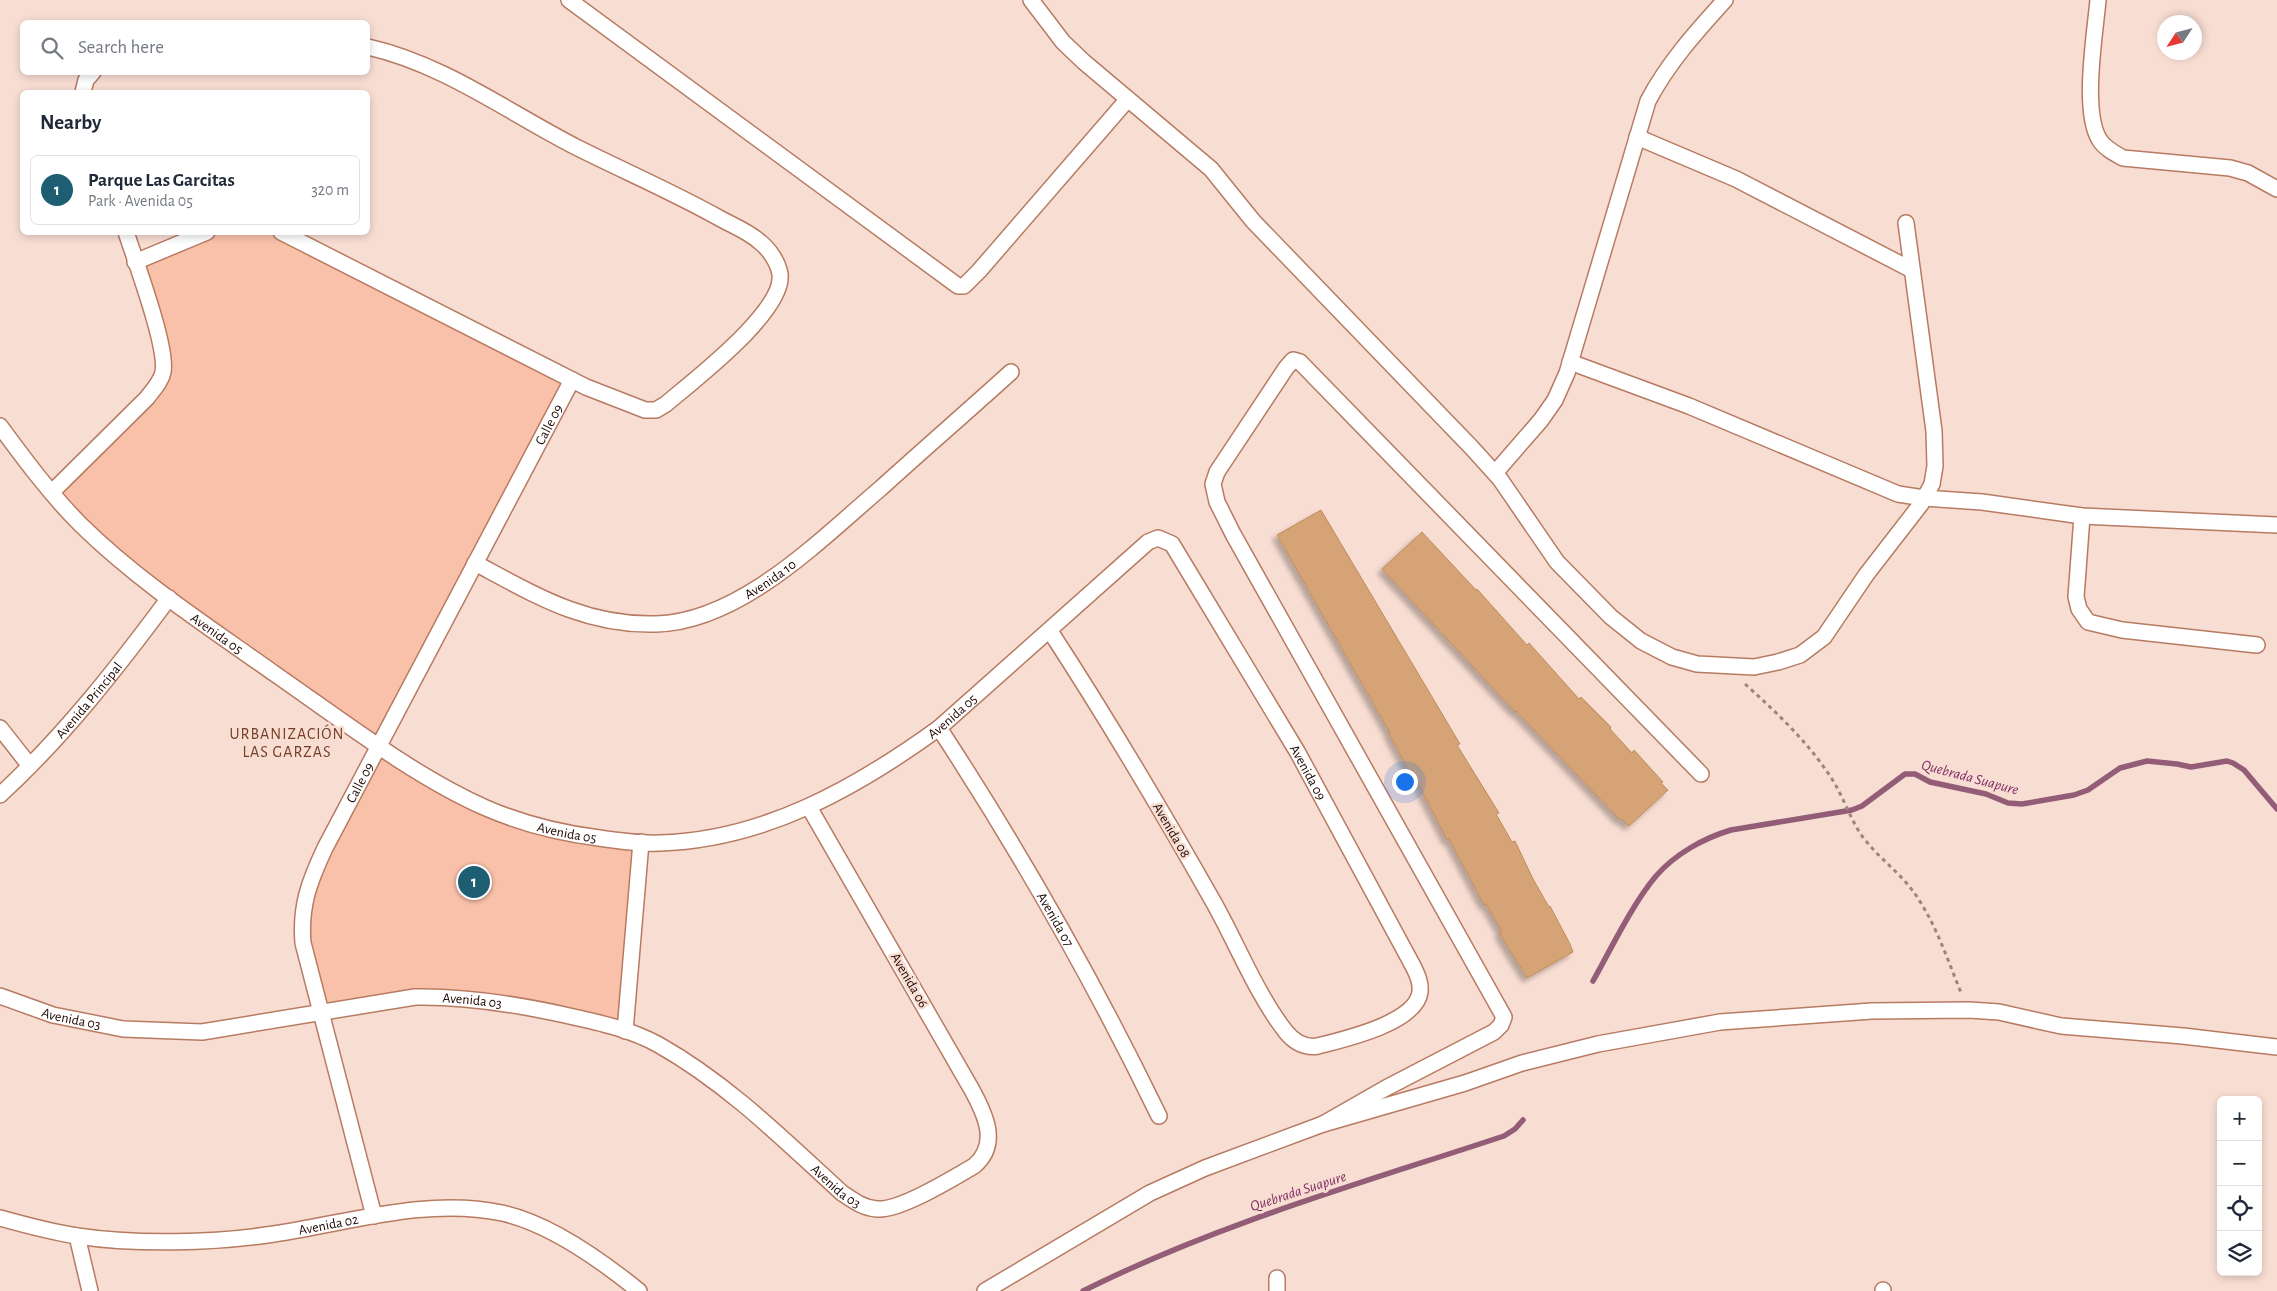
<!DOCTYPE html>
<html lang="en">
<head>
<meta charset="utf-8">
<style>
  :root { --surface:#fff; --page:#f6f6f7; --text:#1f2937; --muted:#747a83; --line:#e0e1e3; --accent:#1d5e73 }
  body { margin:0; font-family:"Alegreya Sans",sans-serif; background:var(--page); color:var(--text) }
  .controls { position:absolute; right:15px; bottom:15px; display:grid; overflow:hidden; border-radius:8px; box-shadow:0 2px 8px #0003 }
  .controls button { width:45px; height:45px; display:grid; place-items:center; padding:0; border:0; border-bottom:1px solid var(--line); background:var(--surface); color:var(--text); font:25px sans-serif }
  .compass { position:absolute; left:2157px; top:15px; width:45px; height:45px; border-radius:50%; background:var(--surface); box-shadow:0 2px 8px #0003; rotate:234deg }
  .you { position:absolute; left:1404px; top:781px; width:18px; height:18px; margin:-12px; border:4px solid #fff; border-radius:50%; background:#1a73e8; box-shadow:0 0 0 8px #1a73e833 }
  .badge { display:grid; place-items:center; width:32px; height:32px; border-radius:50%; background:var(--accent); color:#fff; font-size:16px; font-weight:700 }
  .pin { position:absolute; translate:-50% -50%; border:2px solid #fff; box-shadow:0 1px 5px #0006 }
  .list { margin:0; padding:0; list-style:none }
  h2 { display:flex; justify-content:space-between; align-items:center; height:65px; margin:0; padding:0 20px; font-size:21px }
  h2 small { font-size:16px; font-weight:400; color:var(--muted) }
  .list li { display:grid; grid-template-columns:32px 1fr auto; gap:15px; align-items:center; box-sizing:border-box; height:70px; margin:0 10px 10px; padding:0 10px; border:1px solid var(--line); border-radius:8px }
  .list b { display:block; font-size:19px; white-space:nowrap }
  .list p { margin:0; font-size:16px; white-space:nowrap; color:var(--muted) }
  .list em { font-size:16px; font-style:normal; color:var(--muted) }
  .icon { flex:none; width:28px; height:28px; fill:none; stroke:currentColor; stroke-width:2; stroke-linecap:round; stroke-linejoin:round }
  .map { position:relative; flex:none; width:2277px; height:1291px; overflow:hidden }
  .search { position:absolute; background:var(--surface); box-shadow:0 2px 8px #0003; left:20px; top:20px; width:350px; height:55px; display:flex; align-items:center; gap:12px; box-sizing:border-box; padding:0 18px; border-radius:8px; color:var(--muted); font-size:19px }
  .panel { position:absolute; background:var(--surface); box-shadow:0 2px 8px #0003; left:20px; top:90px; width:350px; height:145px; border-radius:8px }
  .map>svg:first-child { display:block }
  .green { fill:#fac1aa }
  .lines { fill:none; stroke-linecap:round; stroke-linejoin:round }
  .stream { stroke:#935d78; stroke-width:5.5 }
  .building { fill:#d5a376; stroke:#bd8c5f; filter:url(#shadow) }
  .minor-casing { stroke:#b77b62; stroke-width:18 }
  .path { stroke:#9e857d; stroke-width:3; stroke-dasharray:4 4; stroke-linecap:butt }
  .minor { stroke:#fff; stroke-width:15 }
  .labels { text-anchor:middle; stroke-width:5; stroke-linejoin:round; paint-order:stroke }
  .street-label { font-size:14px; fill:#1c0601; stroke:#f8ddd2 }
  .water-label { font-size:15px; font-style:italic; fill:#802f65; stroke:#f8ddd2 }
  .quarter-label { font-size:16px; letter-spacing:1px; fill:#753e27; stroke:#f8ddd2 }
</style>
</head>
<body>
<div class="map">
<svg width="2277" height="1291" viewBox="0 0 2277 1291">
  <defs>
    <filter id="shadow"><feDropShadow dx="-4.5" dy="4.5" stdDeviation="2.5" flood-color="#0004"/></filter>
  </defs>
  <rect width="100%" height="100%" fill="#f8ddd2"/>
  <!-- green -->
  <polygon class="green" points="207,233 281,233 572,380 380,746 484,808 641,842 625,1031 469,999 319,1012 303,905 380,746 169,598 52,492 163,371 135,262"/>
  <g class="lines">
    <!-- stream -->
    <g class="stream">
      <path d="M1593 981C1611 949 1633 903 1656 876 1675 854 1704 838 1731 830L1852 810 1862 806 1905 774H1915L1930 782 1986 794 2008 803 2022 804 2074 795 2088 790 2120 768 2147 761 2177 764 2191 767 2227 761 2233 763 2244 770 2277 809"/>
      <path d="M1083 1291C1217 1224 1362 1183 1504 1136L1515 1129 1523 1120"/>
    </g>
  </g>
  <!-- building -->
  <g class="building">
    <polygon points="1321,510 1460,744 1457,745 1499,813 1496,814 1512,842 1515,841 1533,879 1549,907 1550,906 1570,944 1573,952 1527,978 1499,933 1502,932 1486,904 1484,905 1449,839 1447,840 1411,770 1409,771 1389,734 1390,733 1277,535"/>
    <polygon points="1422,532 1476,590 1477,589 1527,645 1529,643 1579,699 1581,697 1611,727 1610,729 1632,753 1634,750 1663,782 1661,783 1668,790 1629,826 1622,819 1620,820 1516,711 1515,712 1382,569"/>
  </g>
  <g class="lines">
    <!-- minor casing -->
    <g class="minor-casing">
      <g id="minor">
        <polyline points="569,0 958,286 964,286 979,271 1128,99"/>
        <polyline points="1031,0 1063,42 1084,62 1211,169 1253,221 1472,448 1500,479 1557,562 1611,617 1641,641 1672,657 1697,664 1754,667 1778,662 1800,655 1824,637 1866,575 1921,504 1932,484 1935,466 1934,431 1906,223"/>
        <path d="M2098 0C2095 34 2082 110 2099 139 2104 148 2114 153 2123 158L2230 168 2248 173 2277 189"/>
        <polyline points="83,92 86,80 93,72"/>
        <polyline points="1637,137 1736,179 1912,270"/>
        <path d="M281 232 586 387 645 410H656L666 404C694 380 785 311 780 274 778 262 769 249 760 242 749 232 734 226 721 219 675 193 626 172 578 148 509 113 444 64 368 47"/>
        <polyline points="135,262 207,232"/>
        <polyline points="1570,362 1689,406 1898,494 1924,498 1982,502 2082,516 2277,525"/>
        <path id="s1" d="M0 426C25 460 51 495 81 525 139 582 209 627 275 674 340 719 415 777 486 808 523 824 560 833 599 838 619 841 640 844 660 843 764 840 856 788 939 728L1148 542 1158 538 1172 544 1298 753 1413 966C1417 974 1421 982 1420 992 1416 1023 1345 1039 1318 1046 1305 1048 1295 1043 1286 1032 1257 995 1237 944 1214 903 1162 811 1108 720 1050 631"/>
        <path d="M1495 473 1541 420 1555 400 1567 373 1648 101C1668 63 1696 32 1725 0"/>
        <path d="M52 492 147 398C153 390 161 382 163 372 168 348 135 260 126 232"/>
        <polyline points="2082,516 2076,597 2079,609 2088,622 2122,630 2257,645"/>
        <path id="s2" d="M475 563C535 595 585 626 656 624 740 622 820 540 881 488 924 449 968 411 1011 372"/>
        <polyline points="0,728 30,766"/>
        <path id="s3" d="M939 728C1021 853 1094 982 1159 1116"/>
        <path id="s4" d="M0 795C64 736 117 668 169 598"/>
        <path id="s5" d="M0 996 53 1015 123 1029 202 1032 415 997C466 996 515 1004 565 1015 597 1022 630 1029 659 1045 728 1084 784 1140 842 1193 854 1201 863 1208 877 1209 900 1211 953 1178 974 1166 1000 1144 985 1114 972 1090L809 807"/>
        <polyline points="625,1031 641,842"/>
        <polyline points="1323,1124 1386,1088 1494,1032 1501,1025 1504,1017 1233,534 1217,502 1213,484 1217,472 1286,368 1293,360 1300,362 1701,774"/>
        <path id="s6" d="M374 1216 303 943C300 906 309 882 325 848L572 380"/>
        <path id="s7" d="M0 1218C25 1225 51 1232 77 1236 137 1245 214 1243 274 1234 349 1223 426 1197 502 1213 549 1223 602 1261 639 1291"/>
        <polyline points="77,1236 90,1291"/>
        <polyline points="985,1291 1150,1193 1205,1168 1323,1124 1465,1083 1522,1063 1598,1044 1720,1022 1872,1011 1969,1010 1999,1012 2061,1026 2183,1036 2277,1047"/>
        <polyline points="1277,1291 1277,1278"/>
        <polyline points="1883,1291 1883,1290"/>
      </g>
    </g>
    <!-- path -->
    <path class="path" d="M1745 684C1776 712 1807 741 1830 776 1843 795 1849 817 1862 836 1876 855 1895 869 1909 886 1934 917 1947 959 1962 995"/>
    <!-- minor -->
    <use href="#minor" class="minor"/>
  </g>
  <g class="labels">
    <!-- street labels -->
    <g class="street-label">
      <text dy="5" stroke="none"><textPath href="#s6" startOffset="860">Calle 09</textPath></text>
      <text dy="5" stroke="none"><textPath href="#s2" startOffset="318">Avenida 10</textPath></text>
      <text dy="5" stroke="none"><textPath href="#s1" startOffset="302">Avenida 05</textPath></text>
      <text dy="5" stroke="none"><textPath href="#s4" startOffset="130">Avenida Principal</textPath></text>
      <text dy="5" stroke="none"><textPath href="#s1" startOffset="1126">Avenida 05</textPath></text>
      <text dy="5" stroke="none"><textPath href="#s1" startOffset="1680">Avenida 09</textPath></text>
      <text dy="5" stroke="none"><textPath href="#s6" startOffset="455">Calle 09</textPath></text>
      <text transform="translate(1172 830) rotate(60)" y="5">Avenida 08</text>
      <text dy="5" stroke="none"><textPath href="#s1" startOffset="708">Avenida 05</textPath></text>
      <text dy="5" stroke="none"><textPath href="#s3" startOffset="224">Avenida 07</textPath></text>
      <text transform="translate(910 980) rotate(60)" y="5">Avenida 06</text>
      <text dy="5" stroke="none"><textPath href="#s5" startOffset="480">Avenida 03</textPath></text>
      <text dy="5" stroke="none"><textPath href="#s5" startOffset="75">Avenida 03</textPath></text>
      <text dy="5" stroke="none"><textPath href="#s5" startOffset="900">Avenida 03</textPath></text>
      <text dy="5" stroke="none"><textPath href="#s7" startOffset="332">Avenida 02</textPath></text>
    </g>
    <!-- water labels -->
    <g class="water-label">
      <text transform="translate(1970 777) rotate(15)" y="5">Quebrada Suapure</text>
      <text transform="translate(1298 1191) rotate(-18)" y="5">Quebrada Suapure</text>
    </g>
    <!-- quarter labels -->
    <g class="quarter-label">
      <text x="287" y="739">URBANIZACIÓN<tspan x="287" dy="18">LAS GARZAS</tspan></text>
    </g>
  </g>
</svg>
<div class="controls">
<button>+</button>
<button>−</button>
<button><svg class="icon" aria-label="locate" viewBox="0 0 24 24"><circle cx="12" cy="12" r="6"/><path d="M12 2v4M12 18v4M2 12h4M18 12h4"/></svg></button>
<button><svg class="icon" aria-label="layers" viewBox="0 0 24 24"><path d="M12 4l9 5-9 5-9-5zM3 14l9 5 9-5"/></svg></button>
</div>
<svg class="compass" viewBox="-18 -18 36 36"><path d="M0-13l5 13h-10z" fill="#e53935"/><path d="M0 13l5-13h-10z" fill="#747a83"/></svg>
<div class="you"></div>
<div class="pin badge" style="left:474px;top:882px">1</div>
<div class="search"><svg class="icon" aria-label="search" viewBox="0 0 24 24"><circle cx="10" cy="10" r="6"/><path d="M15 15l6 6"/></svg>Search here</div>
<section class="panel">
<h2>Nearby<small></small></h2>
<ul class="list">
<li><span class="badge">1</span><div><b>Parque Las Garcitas</b><p>Park · Avenida 05</p></div><em>320 m</em></li>
</ul>
</section>
</div>
</body>
</html>
